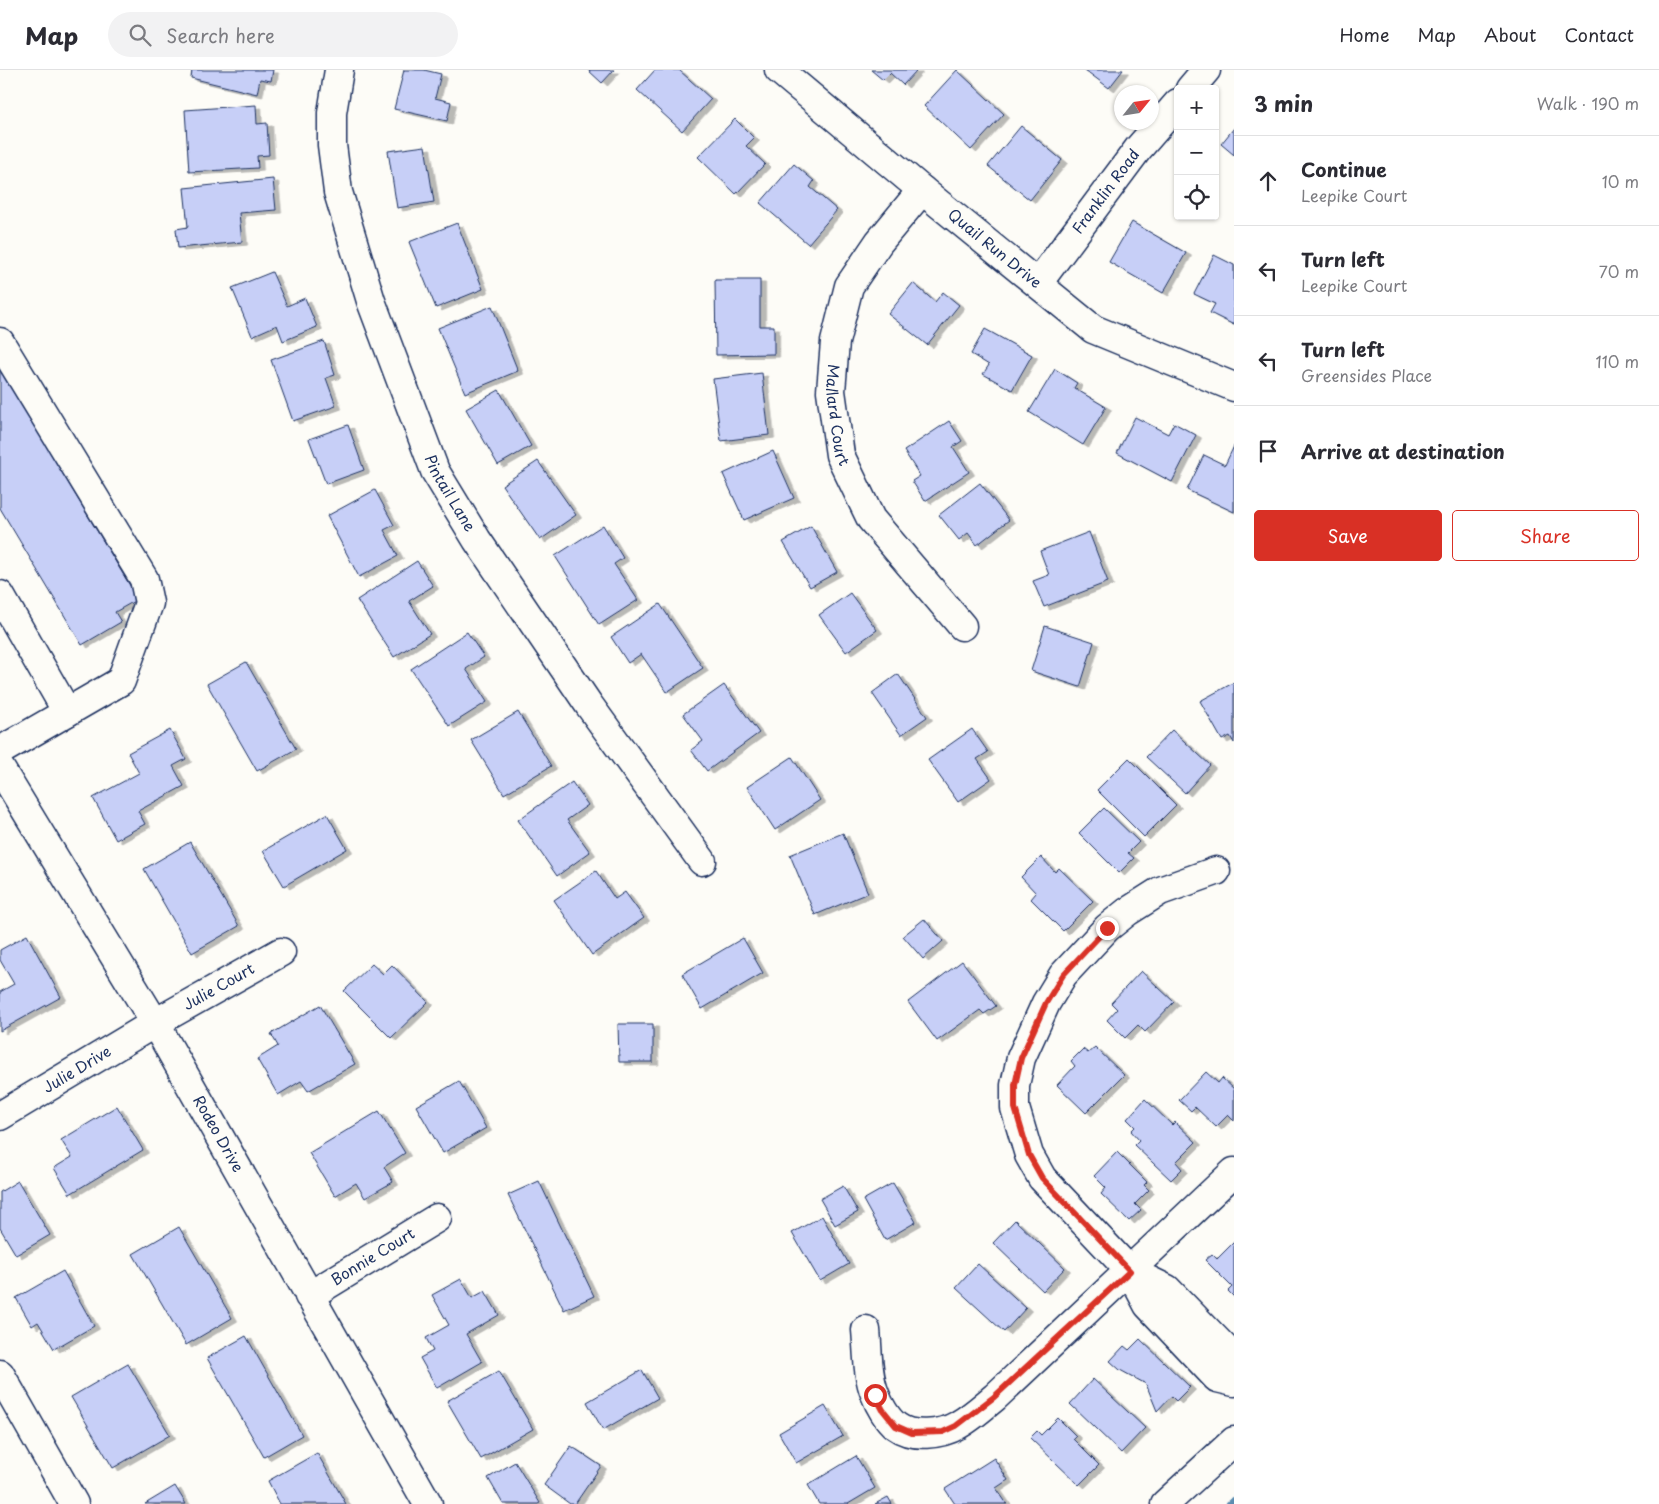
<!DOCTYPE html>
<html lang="en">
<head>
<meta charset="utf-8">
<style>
  :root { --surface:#fff; --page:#f2f2f3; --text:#2b2b33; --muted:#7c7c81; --line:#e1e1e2; --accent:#d93025 }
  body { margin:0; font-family:"Playpen Sans",sans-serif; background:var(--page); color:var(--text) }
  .controls { position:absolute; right:15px; top:15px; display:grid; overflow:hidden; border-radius:5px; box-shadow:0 1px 4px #0004 }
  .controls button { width:45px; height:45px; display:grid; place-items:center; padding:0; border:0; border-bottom:1px solid var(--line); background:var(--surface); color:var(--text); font:25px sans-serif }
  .compass { position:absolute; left:1114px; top:15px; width:45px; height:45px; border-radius:50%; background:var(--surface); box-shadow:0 1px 4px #0004; rotate:60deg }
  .stop { position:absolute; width:15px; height:15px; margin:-11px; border:4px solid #d93025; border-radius:50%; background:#fff }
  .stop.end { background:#d93025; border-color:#fff; box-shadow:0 1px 5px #0008 }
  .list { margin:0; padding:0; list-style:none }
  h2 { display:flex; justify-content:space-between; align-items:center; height:65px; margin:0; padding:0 20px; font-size:21px }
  h2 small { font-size:16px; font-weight:400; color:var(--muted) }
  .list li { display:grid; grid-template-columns:32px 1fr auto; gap:15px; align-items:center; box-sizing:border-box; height:90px; padding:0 20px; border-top:1px solid var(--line) }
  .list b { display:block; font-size:19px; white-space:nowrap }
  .list p { margin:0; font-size:16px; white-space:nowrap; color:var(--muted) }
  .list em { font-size:16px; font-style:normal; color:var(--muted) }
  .actions { display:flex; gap:10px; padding:15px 20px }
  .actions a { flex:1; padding:11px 0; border:1px solid var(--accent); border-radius:5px; text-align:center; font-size:18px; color:var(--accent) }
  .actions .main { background:var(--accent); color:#fff }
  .icon { flex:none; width:28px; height:28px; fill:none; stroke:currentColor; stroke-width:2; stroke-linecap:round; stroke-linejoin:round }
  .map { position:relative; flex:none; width:1234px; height:1434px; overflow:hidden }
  header { display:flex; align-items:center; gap:30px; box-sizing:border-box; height:70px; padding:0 25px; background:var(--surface); border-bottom:1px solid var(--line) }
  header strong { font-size:24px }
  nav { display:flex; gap:28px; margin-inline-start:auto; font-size:18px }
  .search { width:350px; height:45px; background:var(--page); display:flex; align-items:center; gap:12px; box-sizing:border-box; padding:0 18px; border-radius:28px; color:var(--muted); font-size:19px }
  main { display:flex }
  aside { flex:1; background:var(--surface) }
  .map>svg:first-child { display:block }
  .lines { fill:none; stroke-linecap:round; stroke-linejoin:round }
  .stream { stroke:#5c8db1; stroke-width:8 }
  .building { fill:#c7cff7; stroke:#1b2f5e; filter:url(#shadow) }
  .minor-casing { stroke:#1b2f5e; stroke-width:31 }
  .minor { stroke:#fdfcf7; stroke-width:28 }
  .route { stroke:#d93025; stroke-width:6 }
  .labels { text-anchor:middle; stroke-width:4; stroke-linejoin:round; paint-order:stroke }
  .street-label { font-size:15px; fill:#1b2f5e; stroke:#fdfcf7 }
</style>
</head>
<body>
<header>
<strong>Map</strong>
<div class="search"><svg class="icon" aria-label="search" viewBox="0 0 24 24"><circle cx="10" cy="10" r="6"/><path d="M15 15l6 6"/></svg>Search here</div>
<nav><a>Home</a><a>Map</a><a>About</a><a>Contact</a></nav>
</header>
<main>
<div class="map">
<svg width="1234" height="1434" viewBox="0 0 1234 1434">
  <defs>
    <filter id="shadow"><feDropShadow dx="5.5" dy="3" stdDeviation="0" flood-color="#0004"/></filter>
  </defs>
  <rect width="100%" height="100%" fill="#fdfcf7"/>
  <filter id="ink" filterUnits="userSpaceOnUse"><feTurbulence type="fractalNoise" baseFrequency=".02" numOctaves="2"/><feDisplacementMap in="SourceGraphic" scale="10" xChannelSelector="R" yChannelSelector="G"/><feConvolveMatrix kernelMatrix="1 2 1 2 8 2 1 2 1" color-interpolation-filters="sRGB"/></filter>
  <g filter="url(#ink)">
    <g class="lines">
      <!-- stream -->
      <polyline class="stream" points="1230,1434 1234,1431"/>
    </g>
    <!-- building -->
    <g class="building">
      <polygon points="192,0 273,0 271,11 260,9 257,24 191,8"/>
      <polygon points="404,0 424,0 441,4 435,28 451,32 447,51 394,39"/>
      <polygon points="588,0 614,0 602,13"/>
      <polygon points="655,0 679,0 711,29 682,61 637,20"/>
      <polygon points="871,0 917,0 903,15 890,3 883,10"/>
      <polygon points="957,0 1004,44 971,80 924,36"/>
      <polygon points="1085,0 1123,0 1109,18"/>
      <polygon points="256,35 257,54 267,53 269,85 257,86 258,98 189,102 185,40"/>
      <polygon points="735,49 754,68 746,76 765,94 736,124 698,87"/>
      <polygon points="1021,56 1062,90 1030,130 988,96"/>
      <polygon points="1234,58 1234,85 1221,74"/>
      <polygon points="425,76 434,132 397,138 388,81"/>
      <polygon points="794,94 814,111 810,117 837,140 808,174 760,133"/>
      <polygon points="273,109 276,140 239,143 242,172 178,178 176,159 188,157 184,118"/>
      <polygon points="1132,152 1186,183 1163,223 1109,192"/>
      <polygon points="457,153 483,219 436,238 409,172"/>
      <polygon points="1214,185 1234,195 1234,255 1210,243 1215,234 1194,224"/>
      <polygon points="272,202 287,236 305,228 317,257 283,271 277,255 252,266 232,218"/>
      <polygon points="715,210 760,210 760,256 774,256 774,284 716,285"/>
      <polygon points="913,213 935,232 943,222 959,235 927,275 888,244"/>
      <polygon points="492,236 518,301 465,323 438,258"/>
      <polygon points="985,259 1032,285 1012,320 983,304 989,295 971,284"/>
      <polygon points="324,271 335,305 326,308 336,336 293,351 271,290"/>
      <polygon points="0,299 138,529 115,542 121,552 82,575 0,438"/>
      <polygon points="1055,299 1077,313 1074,318 1106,337 1083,375 1029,342"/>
      <polygon points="762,303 769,365 721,371 713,309"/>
      <polygon points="499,320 531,376 498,395 466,339"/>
      <polygon points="1135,347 1168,364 1174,353 1196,365 1172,412 1117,383"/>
      <polygon points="949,351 962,371 953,377 969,402 925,431 912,411 920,406 904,381"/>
      <polygon points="348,355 364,400 326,414 309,369"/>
      <polygon points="1234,376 1234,442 1187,420 1204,385 1225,395"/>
      <polygon points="773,381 794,428 744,450 723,404"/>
      <polygon points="538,391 576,445 540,470 502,415"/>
      <polygon points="980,413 1009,450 977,475 968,463 959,470 939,445"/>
      <polygon points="375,420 394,455 384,460 398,486 359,507 327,446"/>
      <polygon points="603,455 623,488 614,494 638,530 599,555 555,486"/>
      <polygon points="811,456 837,502 810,517 783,472"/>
      <polygon points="1089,462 1108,512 1044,537 1033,511 1049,505 1040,481"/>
      <polygon points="417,491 433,516 409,531 430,564 394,587 357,530"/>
      <polygon points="850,523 877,560 846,582 819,545"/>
      <polygon points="660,534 703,598 667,622 641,584 628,593 611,567"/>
      <polygon points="1045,556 1094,572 1080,617 1031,601"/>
      <polygon points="467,562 484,587 466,599 487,632 449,656 411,599"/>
      <polygon points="246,592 296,679 257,701 207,614"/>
      <polygon points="898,604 927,647 901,665 872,623"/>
      <polygon points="1233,613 1234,615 1234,673 1230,666 1222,670 1200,631"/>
      <polygon points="724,615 759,663 707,701 691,680 703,671 683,644"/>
      <polygon points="518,642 551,696 504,724 471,670"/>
      <polygon points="972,659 988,682 977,689 991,709 958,732 928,690"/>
      <polygon points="170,660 186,689 173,696 184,716 138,741 145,754 116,770 93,728 139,703 128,683"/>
      <polygon points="1172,660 1210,695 1185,723 1146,687"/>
      <polygon points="792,687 820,730 775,760 747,717"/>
      <polygon points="1129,688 1176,735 1144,767 1097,720"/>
      <polygon points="572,712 588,735 567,750 590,782 557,806 518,750"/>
      <polygon points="1104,738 1139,772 1128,783 1134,788 1119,803 1079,763"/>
      <polygon points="327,744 347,779 284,816 263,781"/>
      <polygon points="843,763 868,823 815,845 790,785"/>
      <polygon points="190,772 239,856 192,883 144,799"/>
      <polygon points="1041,787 1055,802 1059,798 1093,831 1063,861 1031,829 1036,823 1021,807"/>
      <polygon points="596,801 615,829 625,822 644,848 592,885 554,830"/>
      <polygon points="924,849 943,871 923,889 903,866"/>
      <polygon points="27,865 61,927 0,961 0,922 14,914 0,890 0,880"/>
      <polygon points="743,868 763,903 702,939 682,904"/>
      <polygon points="962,891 996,936 984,944 980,940 937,971 908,932"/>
      <polygon points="372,894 383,904 392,895 428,932 391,968 344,921"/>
      <polygon points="1141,901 1174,932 1145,962 1138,955 1125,968 1107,950 1117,939 1111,933"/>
      <polygon points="320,935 355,994 308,1021 301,1011 278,1025 257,989 278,976 271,964"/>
      <polygon points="618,954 653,954 653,992 619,992"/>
      <polygon points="1095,977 1124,1005 1086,1043 1057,1015 1075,996 1071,991 1083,979 1088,983"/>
      <polygon points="1206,1002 1218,1013 1222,1008 1234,1019 1234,1051 1228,1045 1216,1057 1195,1037 1191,1041 1179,1030"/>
      <polygon points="459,1011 486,1058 443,1083 416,1036"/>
      <polygon points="1145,1029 1172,1055 1175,1052 1196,1072 1176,1092 1182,1099 1171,1110 1134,1075 1139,1070 1131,1061 1135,1057 1127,1049"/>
      <polygon points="117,1036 143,1080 70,1124 54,1098 72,1087 61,1070"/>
      <polygon points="379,1041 405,1083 384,1097 393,1112 365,1128 356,1113 335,1126 309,1083"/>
      <polygon points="1117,1082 1147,1112 1144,1115 1149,1120 1135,1134 1141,1140 1129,1151 1101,1124 1106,1118 1094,1106"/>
      <polygon points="18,1111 50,1165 16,1185 0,1158 0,1122"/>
      <polygon points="539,1111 594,1226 564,1240 508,1125"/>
      <polygon points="893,1113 916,1152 885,1170 863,1130"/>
      <polygon points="843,1116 858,1142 835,1155 820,1129"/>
      <polygon points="822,1146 849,1194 820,1211 792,1163"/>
      <polygon points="1015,1150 1065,1198 1043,1221 993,1173"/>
      <polygon points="179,1157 232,1248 186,1275 133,1184"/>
      <polygon points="1234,1172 1234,1227 1228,1221 1232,1217 1205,1190 1212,1184 1217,1189"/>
      <polygon points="978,1194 1026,1238 1004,1262 956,1218"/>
      <polygon points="63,1201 94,1256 54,1279 38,1252 32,1256 16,1228"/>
      <polygon points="461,1209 472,1228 485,1221 499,1245 466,1264 482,1292 437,1318 420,1288 433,1281 426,1268 449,1255 432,1225"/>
      <polygon points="246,1266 302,1365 264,1387 207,1288"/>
      <polygon points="1140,1269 1190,1317 1176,1331 1171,1326 1157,1341 1146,1314 1120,1300 1110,1291 1124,1276 1129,1280"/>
      <polygon points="128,1294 170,1365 113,1398 71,1327"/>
      <polygon points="642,1300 658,1328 603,1360 587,1332"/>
      <polygon points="499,1301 533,1359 481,1389 447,1331"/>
      <polygon points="1093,1309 1145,1358 1121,1383 1070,1334"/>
      <polygon points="825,1336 843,1366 796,1393 779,1363"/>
      <polygon points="1058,1348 1076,1366 1073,1369 1099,1395 1079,1415 1030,1368 1037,1361 1041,1365"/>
      <polygon points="571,1376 601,1396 575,1434 570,1434 544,1415"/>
      <polygon points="317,1383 346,1434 280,1434 268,1411"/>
      <polygon points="856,1386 875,1418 848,1434 819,1434 808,1415"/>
      <polygon points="994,1388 1008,1410 996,1418 1007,1434 955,1434 945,1419"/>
      <polygon points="515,1392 540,1433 538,1434 503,1434 488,1408"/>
      <polygon points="175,1416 186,1434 145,1434"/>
      <polygon points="888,1427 892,1434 875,1434"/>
    </g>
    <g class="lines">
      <!-- minor casing -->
      <g class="minor-casing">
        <g id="minor">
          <path id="s1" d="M339 0 332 43V75L338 122 371 231 435 401 477 470 589 635 702 791"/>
          <path id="s2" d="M779 0 922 120 1093 259 1234 317"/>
          <polyline points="1190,19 1206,0"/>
          <path id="s3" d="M922 120 879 172 849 216 835 272 831 321 840 385 871 449 962 556"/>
          <path id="s4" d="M1038 213 1138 79 1178 33"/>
          <polyline points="0,272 144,509 149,533 121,611 0,681"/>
          <polyline points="0,525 67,642"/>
          <path id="s5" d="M0 698 155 953 428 1434"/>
          <polyline points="1216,801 1160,821 1127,842 1107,858 1063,905 1046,933 1021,988 1015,1015 1015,1038 1029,1085 1042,1108 1130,1201 1148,1235 1217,1308 1234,1312"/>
          <path id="s6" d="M0 1046 155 953 281 882"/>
          <polyline points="1130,1201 1167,1219 1234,1288"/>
          <path id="s7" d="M309 1226 437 1148"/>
          <path d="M866 1260C868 1280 867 1305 875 1324 879 1335 887 1349 896 1356 912 1368 941 1365 958 1355 971 1348 983 1337 995 1327L1234 1102"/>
          <polyline points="0,1304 74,1434"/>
          <polyline points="1165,1434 1234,1371"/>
        </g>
      </g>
      <!-- minor -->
      <use href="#minor" class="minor"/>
    </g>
  </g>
  <g class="lines" filter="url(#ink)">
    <!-- route -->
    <polyline class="route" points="875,1325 883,1340 896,1356 912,1363 943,1362 956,1356 994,1327 1130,1201 1042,1108 1029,1085 1015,1038 1015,1015 1021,988 1046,933 1063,905 1107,858"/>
  </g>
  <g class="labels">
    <!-- street labels -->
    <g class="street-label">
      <text dy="5" stroke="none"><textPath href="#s4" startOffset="114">Franklin Road</textPath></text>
      <text dy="5" stroke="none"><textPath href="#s2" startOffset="280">Quail Run Drive</textPath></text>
      <text dy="5" stroke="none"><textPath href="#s3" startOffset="252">Mallard Court</textPath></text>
      <text dy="5" stroke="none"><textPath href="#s1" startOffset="445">Pintail Lane</textPath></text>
      <text dy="5" stroke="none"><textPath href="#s6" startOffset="254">Julie Court</textPath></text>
      <text dy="5" stroke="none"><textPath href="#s6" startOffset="90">Julie Drive</textPath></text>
      <text dy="5" stroke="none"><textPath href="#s5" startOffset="426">Rodeo Drive</textPath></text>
      <text dy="5" stroke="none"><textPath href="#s7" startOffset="75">Bonnie Court</textPath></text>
    </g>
  </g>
</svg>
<div class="controls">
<button>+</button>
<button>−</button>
<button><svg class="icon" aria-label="locate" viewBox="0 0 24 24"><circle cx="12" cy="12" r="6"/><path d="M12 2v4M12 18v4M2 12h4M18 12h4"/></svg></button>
</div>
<svg class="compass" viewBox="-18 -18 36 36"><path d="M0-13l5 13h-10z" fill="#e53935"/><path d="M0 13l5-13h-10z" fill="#7c7c81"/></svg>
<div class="stop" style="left:875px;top:1325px"></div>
<div class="stop end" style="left:1107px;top:858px"></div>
</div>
<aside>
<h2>3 min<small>Walk · 190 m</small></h2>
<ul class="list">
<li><svg class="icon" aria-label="ahead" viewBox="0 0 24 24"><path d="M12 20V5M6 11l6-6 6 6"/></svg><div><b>Continue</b><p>Leepike Court</p></div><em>10 m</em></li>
<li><svg class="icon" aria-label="left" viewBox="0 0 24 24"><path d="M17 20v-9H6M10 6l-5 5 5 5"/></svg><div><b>Turn left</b><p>Leepike Court</p></div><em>70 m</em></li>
<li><svg class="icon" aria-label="left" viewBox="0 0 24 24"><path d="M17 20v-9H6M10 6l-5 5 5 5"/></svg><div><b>Turn left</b><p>Greensides Place</p></div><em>110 m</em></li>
<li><svg class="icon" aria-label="arrive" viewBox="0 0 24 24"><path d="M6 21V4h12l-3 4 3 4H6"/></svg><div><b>Arrive at destination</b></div></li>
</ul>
<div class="actions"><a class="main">Save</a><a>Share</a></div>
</aside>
</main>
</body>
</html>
